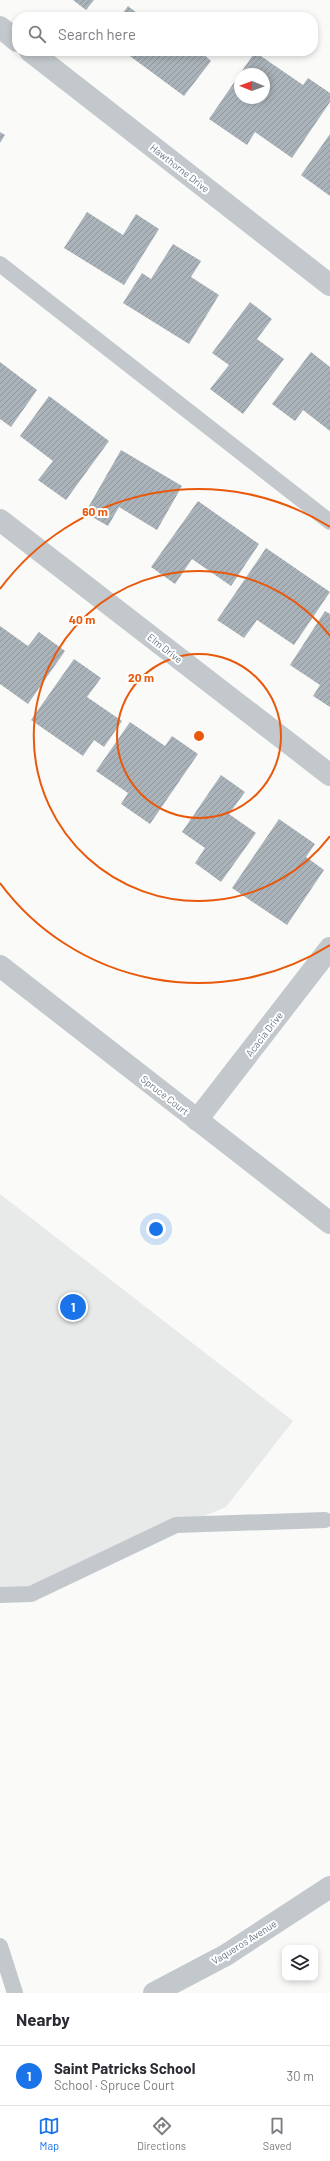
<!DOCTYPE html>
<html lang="en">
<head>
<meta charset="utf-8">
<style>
  :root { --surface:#fff; --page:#f2f2f3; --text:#2b2b33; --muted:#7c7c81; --line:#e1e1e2; --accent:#1a73e8 }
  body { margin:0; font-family:Barlow,sans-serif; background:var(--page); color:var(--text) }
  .controls { position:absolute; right:12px; bottom:12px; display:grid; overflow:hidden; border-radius:8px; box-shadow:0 2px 6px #0003 }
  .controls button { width:36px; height:36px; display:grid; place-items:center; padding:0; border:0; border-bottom:1px solid var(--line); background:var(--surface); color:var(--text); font:20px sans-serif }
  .compass { position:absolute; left:234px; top:68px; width:36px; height:36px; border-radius:50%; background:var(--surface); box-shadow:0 2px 6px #0003; rotate:271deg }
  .you { position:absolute; left:156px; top:1229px; width:14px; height:14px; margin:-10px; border:3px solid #fff; border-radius:50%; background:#1a73e8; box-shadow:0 0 0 6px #1a73e833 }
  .badge { display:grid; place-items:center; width:26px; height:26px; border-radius:50%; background:var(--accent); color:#fff; font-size:13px; font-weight:700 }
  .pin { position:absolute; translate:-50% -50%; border:2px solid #fff; box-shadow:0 1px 4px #0006 }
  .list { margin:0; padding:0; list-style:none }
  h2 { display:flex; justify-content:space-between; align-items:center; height:52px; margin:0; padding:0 16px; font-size:17px }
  h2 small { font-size:13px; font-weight:400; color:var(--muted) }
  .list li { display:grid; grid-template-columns:26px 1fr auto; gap:12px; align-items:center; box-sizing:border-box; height:60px; padding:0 16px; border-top:1px solid var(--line) }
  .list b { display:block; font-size:15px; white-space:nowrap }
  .list p { margin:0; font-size:13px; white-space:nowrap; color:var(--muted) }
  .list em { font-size:13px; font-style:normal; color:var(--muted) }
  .icon { flex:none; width:22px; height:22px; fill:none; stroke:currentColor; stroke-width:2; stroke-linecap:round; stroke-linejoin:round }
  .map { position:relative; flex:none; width:330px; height:1993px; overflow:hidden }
  .search { position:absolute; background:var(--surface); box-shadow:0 2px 6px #0003; left:12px; right:12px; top:12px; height:44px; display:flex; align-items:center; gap:10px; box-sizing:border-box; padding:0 14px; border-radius:16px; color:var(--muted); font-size:15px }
  .sheet { height:112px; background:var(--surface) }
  nav { display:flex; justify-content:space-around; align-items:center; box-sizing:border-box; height:56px; border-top:1px solid var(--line); background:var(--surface); font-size:11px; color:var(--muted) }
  nav a { display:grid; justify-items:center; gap:2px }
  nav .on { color:var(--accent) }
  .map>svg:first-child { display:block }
  .built { fill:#e8e9e9 }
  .building { fill:url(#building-hatch); fill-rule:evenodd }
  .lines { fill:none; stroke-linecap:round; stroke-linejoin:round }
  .lane { stroke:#c3c8cc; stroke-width:16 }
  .street { stroke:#c3c8cc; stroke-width:22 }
  .ring { fill:none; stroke:#e8590c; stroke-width:2 }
  .labels { text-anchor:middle; stroke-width:4; stroke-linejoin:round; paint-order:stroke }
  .street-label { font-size:10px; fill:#657683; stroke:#fff }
  .centre { fill:#e8590c; stroke:#fff; stroke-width:2 }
  .ring-label { font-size:12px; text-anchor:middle; font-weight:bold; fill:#e8590c; stroke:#fff; stroke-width:4; stroke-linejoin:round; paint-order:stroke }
</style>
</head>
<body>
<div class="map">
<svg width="330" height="1993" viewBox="0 0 330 1993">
  <defs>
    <pattern id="building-hatch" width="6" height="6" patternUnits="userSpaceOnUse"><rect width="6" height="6" fill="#aab3b9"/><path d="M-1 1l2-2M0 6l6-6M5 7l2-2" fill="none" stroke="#8e969c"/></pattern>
  </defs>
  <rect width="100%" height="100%" fill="#fafaf8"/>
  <!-- built -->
  <polygon class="built" points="0,1194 293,1421 226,1507 0,1602"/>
  <!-- building -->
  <g class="building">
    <polygon points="73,0 94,0 86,10"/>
    <polygon points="128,6 142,17 120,17"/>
    <polygon points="123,51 200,51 211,61 184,96"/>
    <path d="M255 52 303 85 308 78 330 93V102L292 158 255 132 247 145 209 119ZM240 74H264V98H240Z"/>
    <polygon points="0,132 5,135 0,143"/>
    <polygon points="330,134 330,196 301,175"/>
    <polygon points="87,212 123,235 136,214 159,229 124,285 64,248"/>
    <polygon points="173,244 201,261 191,277 219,295 189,344 123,303 142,273 151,279"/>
    <polygon points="250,302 272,319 257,339 284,359 243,414 210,389 229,365 212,353"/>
    <polygon points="311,352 330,367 330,431 303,410 295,421 272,404"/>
    <polygon points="0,362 37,390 11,427 0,419"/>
    <polygon points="49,396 109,441 66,500 38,480 53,461 20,436"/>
    <polygon points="121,450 182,486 157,530 119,507 108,526 85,513"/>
    <polygon points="198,501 259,544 231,586 192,559 175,584 151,567"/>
    <polygon points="266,548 330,592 294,645 257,620 244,638 217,620"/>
    <polygon points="325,611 330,614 330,707 313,696 320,685 290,665"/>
    <polygon points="0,626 28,646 39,632 65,651 28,704 0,684"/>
    <polygon points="74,659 101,678 87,697 122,721 104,747 94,740 83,756 31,720"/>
    <polygon points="130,722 165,746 172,736 198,754 150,824 121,804 128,793 96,771"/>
    <polygon points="221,775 245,792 229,814 256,833 221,882 195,863 205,848 182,832"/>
    <polygon points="279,819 315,844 306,857 324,870 287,925 232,888"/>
  </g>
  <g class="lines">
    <!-- lane -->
    <g class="lane">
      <polyline points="0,264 330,522"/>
      <polyline points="0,1595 31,1594 176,1525 325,1520"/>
      <polyline points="0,1946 15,1993"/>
    </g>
    <!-- street -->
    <g class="street">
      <polyline points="0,27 17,41"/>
      <polyline points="30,51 330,285"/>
      <polyline points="0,520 330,775"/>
      <polyline points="0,966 330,1223"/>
      <polyline points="197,1120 330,948"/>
      <polyline points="154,1993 226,1955 330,1887"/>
    </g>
  </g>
  <!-- distance rings -->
  <g class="ring">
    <circle cx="199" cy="736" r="82"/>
    <path d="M330 836A165 165 0 1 1 330 636"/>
    <path d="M330 945A247 247 0 0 1 0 883M0 589A247 247 0 0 1 330 527"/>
  </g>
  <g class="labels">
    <!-- street labels -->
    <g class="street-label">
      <text transform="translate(180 168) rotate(38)" y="4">Hawthorne Drive</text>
      <text transform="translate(165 648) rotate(38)" y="4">Elm Drive</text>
      <text transform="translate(264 1034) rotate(-52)" y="4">Acacia Drive</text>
      <text transform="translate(165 1095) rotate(38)" y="4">Spruce Court</text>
      <text transform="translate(244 1942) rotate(-32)" y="4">Vaqueros Avenue</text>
    </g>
  </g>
  <circle cx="199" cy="736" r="6" class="centre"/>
  <g class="ring-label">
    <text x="95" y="516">60 m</text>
    <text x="82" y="624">40 m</text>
    <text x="141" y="682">20 m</text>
  </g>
</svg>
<div class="controls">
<button><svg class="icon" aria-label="layers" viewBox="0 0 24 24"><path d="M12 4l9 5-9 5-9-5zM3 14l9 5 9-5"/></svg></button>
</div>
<svg class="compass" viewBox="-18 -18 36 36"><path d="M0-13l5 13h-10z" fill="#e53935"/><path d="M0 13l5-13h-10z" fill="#7c7c81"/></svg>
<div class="you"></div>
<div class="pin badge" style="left:73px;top:1307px">1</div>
<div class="search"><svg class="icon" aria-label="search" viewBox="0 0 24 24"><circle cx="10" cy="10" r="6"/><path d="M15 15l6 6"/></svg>Search here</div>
</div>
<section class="sheet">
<h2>Nearby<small></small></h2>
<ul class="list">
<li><span class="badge">1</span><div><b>Saint Patricks School</b><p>School · Spruce Court</p></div><em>30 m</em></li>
</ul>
</section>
<nav>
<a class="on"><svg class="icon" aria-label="map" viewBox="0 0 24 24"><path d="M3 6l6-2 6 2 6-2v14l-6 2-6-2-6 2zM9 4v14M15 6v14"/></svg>Map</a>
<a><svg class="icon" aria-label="directions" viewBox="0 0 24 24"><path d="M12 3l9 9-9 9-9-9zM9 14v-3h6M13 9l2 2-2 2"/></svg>Directions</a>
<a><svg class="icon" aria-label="saved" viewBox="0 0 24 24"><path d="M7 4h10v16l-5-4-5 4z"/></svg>Saved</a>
</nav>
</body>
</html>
